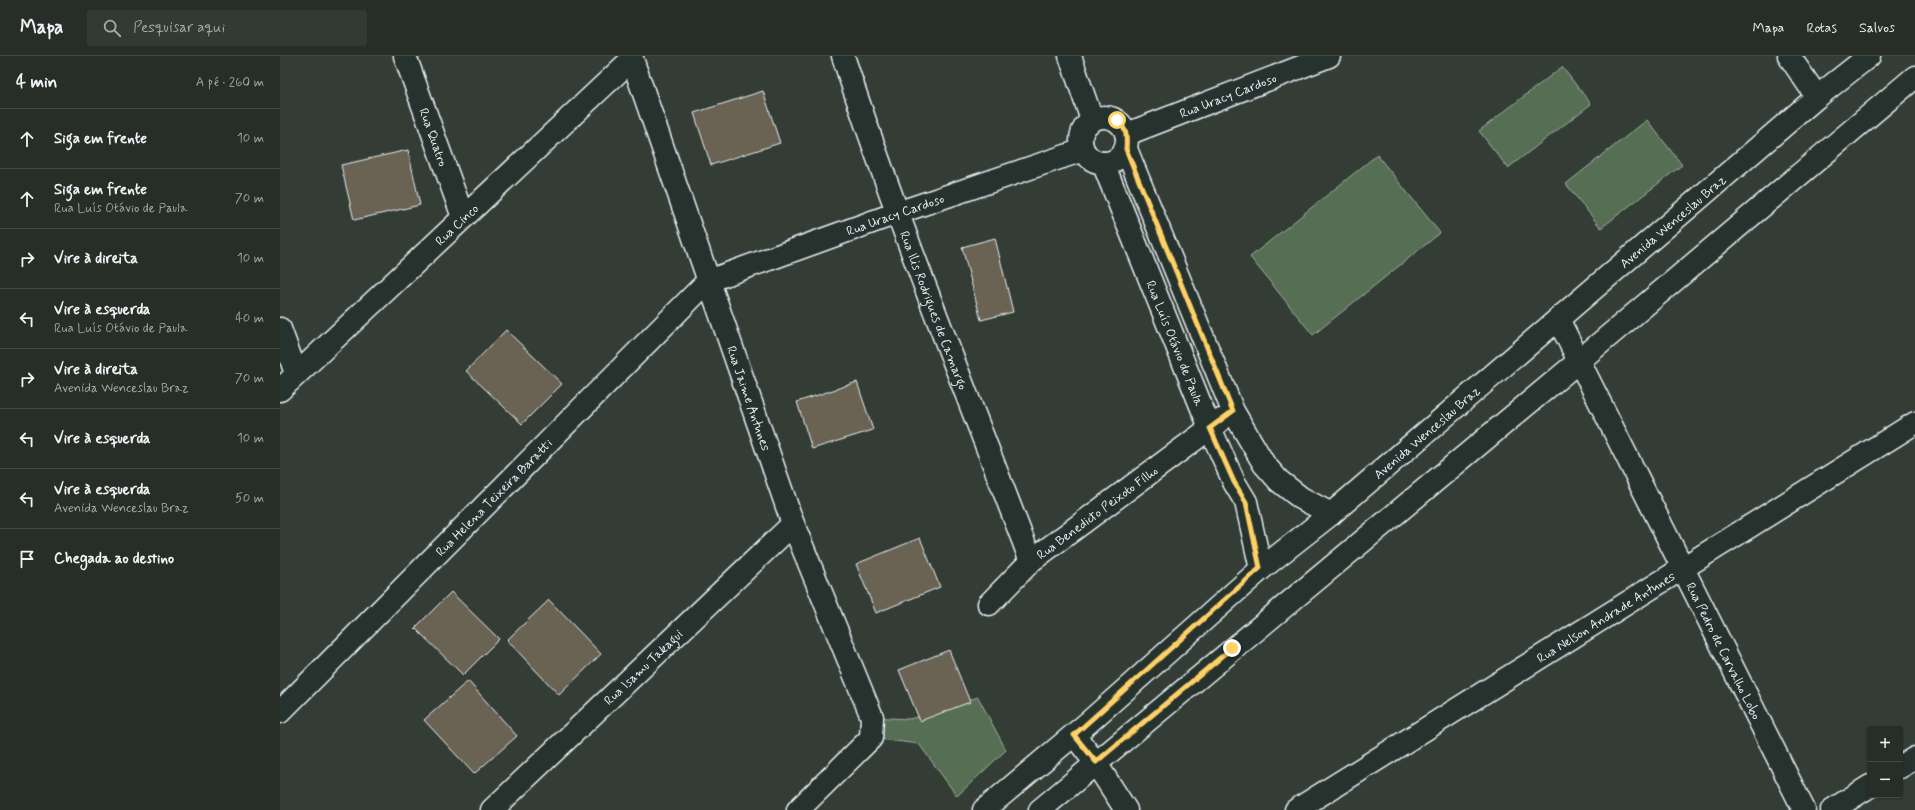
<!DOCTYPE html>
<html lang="pt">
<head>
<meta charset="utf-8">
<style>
  :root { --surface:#272e28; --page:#333a34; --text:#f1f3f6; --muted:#a4a8a8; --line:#434a45 }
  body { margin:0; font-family:Mynerve,sans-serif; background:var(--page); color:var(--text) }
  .controls { position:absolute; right:12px; bottom:12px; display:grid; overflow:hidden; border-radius:4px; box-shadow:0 1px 3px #0004 }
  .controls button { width:36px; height:36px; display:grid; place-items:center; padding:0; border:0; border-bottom:1px solid var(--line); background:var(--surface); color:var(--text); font:20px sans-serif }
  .stop { position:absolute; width:12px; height:12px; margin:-9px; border:3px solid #ffd166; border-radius:50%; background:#fff }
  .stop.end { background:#ffd166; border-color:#fff; box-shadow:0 1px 4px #0008 }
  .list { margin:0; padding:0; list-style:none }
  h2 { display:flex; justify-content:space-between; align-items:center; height:52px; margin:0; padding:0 16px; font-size:17px }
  h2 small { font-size:13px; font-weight:400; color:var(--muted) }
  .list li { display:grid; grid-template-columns:26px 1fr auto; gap:12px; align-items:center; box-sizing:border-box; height:60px; padding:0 16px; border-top:1px solid var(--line) }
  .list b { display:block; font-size:15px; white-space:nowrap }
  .list p { margin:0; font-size:13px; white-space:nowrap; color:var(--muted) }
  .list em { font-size:13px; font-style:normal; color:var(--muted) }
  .icon { flex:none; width:22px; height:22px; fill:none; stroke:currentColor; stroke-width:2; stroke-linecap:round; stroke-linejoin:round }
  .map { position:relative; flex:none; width:1635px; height:754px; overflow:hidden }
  header { display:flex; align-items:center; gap:24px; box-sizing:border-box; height:56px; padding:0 20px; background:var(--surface); border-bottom:1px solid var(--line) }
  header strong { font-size:19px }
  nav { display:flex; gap:22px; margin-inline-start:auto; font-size:14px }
  .search { width:280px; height:36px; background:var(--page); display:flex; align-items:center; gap:10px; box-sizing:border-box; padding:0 14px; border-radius:4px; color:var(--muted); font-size:15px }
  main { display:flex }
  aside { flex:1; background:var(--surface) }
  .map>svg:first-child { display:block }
  .green { fill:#566e53; stroke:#9fb0a6 }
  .building { fill:#6b6353; stroke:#e8f1f8 }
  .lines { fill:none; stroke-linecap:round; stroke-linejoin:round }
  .minor-casing { stroke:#e8f1f8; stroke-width:25 }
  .secondary-casing { stroke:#e8f1f8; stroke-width:25 }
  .minor { stroke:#26332d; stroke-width:22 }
  .secondary { stroke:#26332d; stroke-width:22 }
  .route { stroke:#ffd166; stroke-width:5 }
  .labels { text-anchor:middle; stroke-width:3; stroke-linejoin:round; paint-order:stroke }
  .street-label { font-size:13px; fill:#e8f1f8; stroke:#26332d }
</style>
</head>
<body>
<header>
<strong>Mapa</strong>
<div class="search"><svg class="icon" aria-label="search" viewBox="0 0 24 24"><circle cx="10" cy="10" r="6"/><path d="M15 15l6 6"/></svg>Pesquisar aqui</div>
<nav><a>Mapa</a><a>Rotas</a><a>Salvos</a></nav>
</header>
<main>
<aside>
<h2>4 min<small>A pé · 260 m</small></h2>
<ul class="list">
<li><svg class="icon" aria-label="ahead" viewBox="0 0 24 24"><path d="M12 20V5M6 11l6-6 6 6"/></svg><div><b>Siga em frente</b></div><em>10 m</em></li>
<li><svg class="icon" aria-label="ahead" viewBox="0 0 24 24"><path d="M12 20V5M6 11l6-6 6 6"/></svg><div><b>Siga em frente</b><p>Rua Luís Otávio de Paula</p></div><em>70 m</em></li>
<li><svg class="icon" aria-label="right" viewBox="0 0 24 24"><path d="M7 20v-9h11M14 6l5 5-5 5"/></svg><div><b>Vire à direita</b></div><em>10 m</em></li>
<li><svg class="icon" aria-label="left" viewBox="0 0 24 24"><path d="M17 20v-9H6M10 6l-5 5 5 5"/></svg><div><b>Vire à esquerda</b><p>Rua Luís Otávio de Paula</p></div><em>40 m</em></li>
<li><svg class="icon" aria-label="right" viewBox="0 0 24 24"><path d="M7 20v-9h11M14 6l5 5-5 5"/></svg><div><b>Vire à direita</b><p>Avenida Wenceslau Braz</p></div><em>70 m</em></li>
<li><svg class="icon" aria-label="left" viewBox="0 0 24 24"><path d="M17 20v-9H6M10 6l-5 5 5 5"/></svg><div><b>Vire à esquerda</b></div><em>10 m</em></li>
<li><svg class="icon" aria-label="left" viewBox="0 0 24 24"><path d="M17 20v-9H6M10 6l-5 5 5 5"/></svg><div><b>Vire à esquerda</b><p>Avenida Wenceslau Braz</p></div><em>50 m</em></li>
<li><svg class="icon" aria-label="arrive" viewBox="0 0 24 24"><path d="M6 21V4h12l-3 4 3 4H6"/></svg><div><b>Chegada ao destino</b></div></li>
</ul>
</aside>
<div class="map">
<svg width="1635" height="754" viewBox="0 0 1635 754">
  <rect width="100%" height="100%" fill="#343d35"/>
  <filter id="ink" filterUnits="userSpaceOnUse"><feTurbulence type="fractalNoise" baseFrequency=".025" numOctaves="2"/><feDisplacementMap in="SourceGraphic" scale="8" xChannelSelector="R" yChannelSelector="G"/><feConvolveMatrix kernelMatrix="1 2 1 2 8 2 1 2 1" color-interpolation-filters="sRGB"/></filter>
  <g filter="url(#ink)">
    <!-- green -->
    <g class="green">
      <polygon points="1282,11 1311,48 1228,112 1199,75"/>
      <polygon points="1367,64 1402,109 1321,172 1286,128"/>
      <polygon points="1097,99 1160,177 1033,279 970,201"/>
      <polygon points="698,641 726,694 677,740 639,688 591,682 592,661 630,663"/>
    </g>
    <!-- building -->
    <g class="building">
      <polygon points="483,35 500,87 431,109 414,57"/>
      <polygon points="128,94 140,149 74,164 61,109"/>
      <polygon points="715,182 733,256 701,264 682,191"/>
      <polygon points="226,274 282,328 242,368 186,315"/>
      <polygon points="577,326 593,374 532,393 517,346"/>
      <polygon points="640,482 660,531 596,557 576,508"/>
      <polygon points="171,536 219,583 183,619 135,572"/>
      <polygon points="269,544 321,598 279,639 227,584"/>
      <polygon points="669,594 690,646 640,665 619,614"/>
      <polygon points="188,625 237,680 194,718 144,664"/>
    </g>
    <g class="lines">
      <!-- minor casing -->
      <g class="minor-casing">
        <g id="minor">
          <path id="s1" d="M125 0 183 161"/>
          <path id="s2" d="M351 0 513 468 592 661 591 682 518 754"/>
          <path id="s3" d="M563 0C619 171 687 338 751 505"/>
          <polyline points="790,0 812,64"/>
          <polyline points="1509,0 1537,41"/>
          <circle cx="824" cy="84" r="23"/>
          <path id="s4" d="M847 78 1049 0"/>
          <polyline points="846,93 953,355 984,408 999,425 1021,442 1051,458"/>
          <path id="s5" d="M823 107 930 372 954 426 966 446 981 513"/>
          <path id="s6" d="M1278 263 1524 754"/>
          <polyline points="0,273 16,317"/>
          <path id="s7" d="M0 334 352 3"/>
          <path id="s8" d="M709 548 751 505 941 364"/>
          <path id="s9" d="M0 656 428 225 617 157 803 94"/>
          <polyline points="794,679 815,706 846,754"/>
          <polyline points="1620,711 1635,702"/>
          <path id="s10" d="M212 754 513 468"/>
          <path id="s11" d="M1016 754 1635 367"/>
          <polyline points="1552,754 1590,730"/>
        </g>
      </g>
      <!-- secondary casing -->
      <g class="secondary-casing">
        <g id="secondary">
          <path id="s12" d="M704 754 809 666 981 513 1051 458 1537 41 1589 0"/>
          <polyline points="760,754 1299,305 1635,21"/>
        </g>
      </g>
      <!-- minor -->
      <use href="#minor" class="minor"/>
      <!-- secondary -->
      <use href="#secondary" class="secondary"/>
    </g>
  </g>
  <g class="lines" filter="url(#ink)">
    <!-- route -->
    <path class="route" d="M837 64C847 73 847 80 846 93L953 355 930 372 954 426 966 446 980 512 794 679 816 706 952 592"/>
  </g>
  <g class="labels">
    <!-- street labels -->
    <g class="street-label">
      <text dy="5" stroke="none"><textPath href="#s4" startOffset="108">Rua Uracy Cardoso</textPath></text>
      <text dy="5" stroke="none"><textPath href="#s1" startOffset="86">Rua Quatro</textPath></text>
      <text dy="5" stroke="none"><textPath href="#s9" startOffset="806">Rua Uracy Cardoso</textPath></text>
      <text dy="5" stroke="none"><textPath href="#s12" startOffset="906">Avenida Wenceslau Braz</textPath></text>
      <text dy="5" stroke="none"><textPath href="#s7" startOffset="242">Rua Cinco</textPath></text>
      <text dy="5" stroke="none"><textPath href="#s3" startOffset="270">Rua Ilis Rodrigues de Camargo</textPath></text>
      <text dy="5" stroke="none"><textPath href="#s5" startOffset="194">Rua Luís Otávio de Paula</textPath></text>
      <text dy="5" stroke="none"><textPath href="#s2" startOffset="362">Rua Jaime Antunes</textPath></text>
      <text dy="5" stroke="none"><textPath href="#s12" startOffset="582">Avenida Wenceslau Braz</textPath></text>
      <text dy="5" stroke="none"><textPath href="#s9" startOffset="303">Rua Helena Teixeira Baratti</textPath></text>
      <text dy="5" stroke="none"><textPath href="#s8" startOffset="142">Rua Benedicto Peixoto Filho</textPath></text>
      <text dy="5" stroke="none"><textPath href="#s11" startOffset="365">Rua Nelson Andrade Antunes</textPath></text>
      <text dy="5" stroke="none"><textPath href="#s6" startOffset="371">Rua Pedro de Carvalho Lobo</textPath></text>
      <text dy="5" stroke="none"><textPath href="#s10" startOffset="208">Rua Isamu Takagui</textPath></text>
    </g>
  </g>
</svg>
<div class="controls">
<button>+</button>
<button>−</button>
</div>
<div class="stop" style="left:837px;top:64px"></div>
<div class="stop end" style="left:952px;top:592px"></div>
</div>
</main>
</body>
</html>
